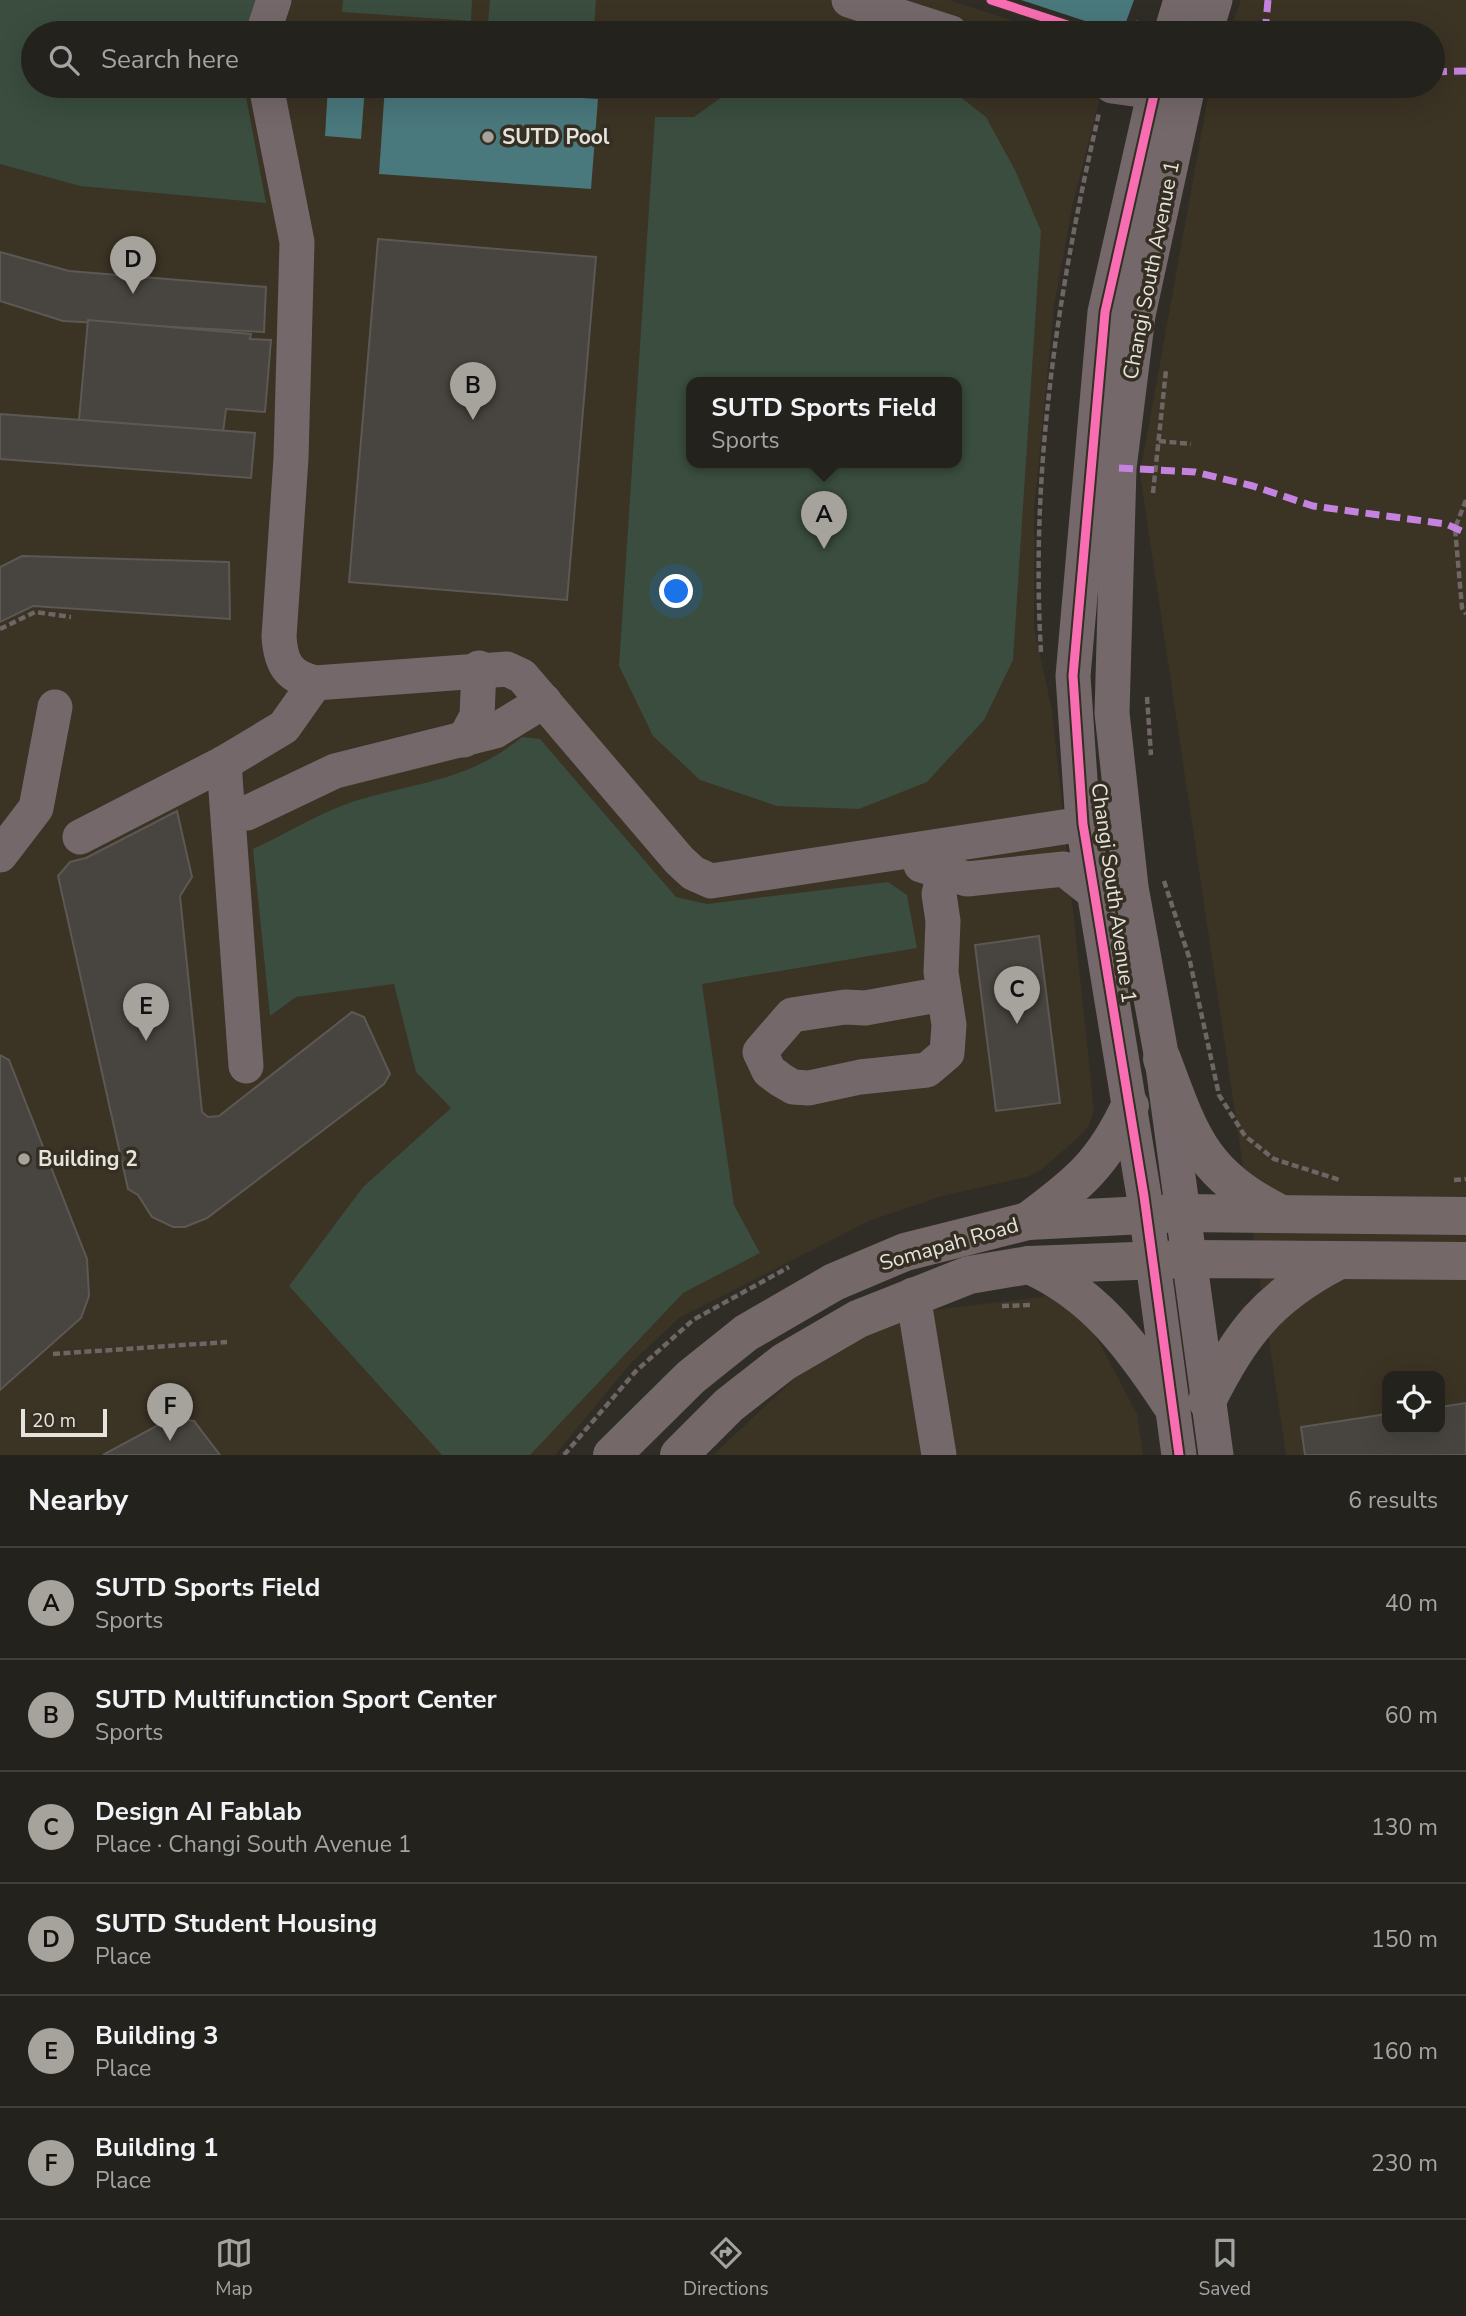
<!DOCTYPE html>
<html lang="en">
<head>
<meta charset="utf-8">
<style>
  :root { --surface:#24221d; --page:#2c2a26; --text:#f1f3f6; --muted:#a3a4a4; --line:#413f3b; --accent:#a6a39d }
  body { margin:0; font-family:"Nunito Sans",sans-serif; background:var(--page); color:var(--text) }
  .controls { position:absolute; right:21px; bottom:21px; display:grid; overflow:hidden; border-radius:14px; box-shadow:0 7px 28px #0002 }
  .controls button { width:63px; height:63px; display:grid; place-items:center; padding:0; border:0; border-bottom:2px solid var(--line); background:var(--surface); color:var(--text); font:35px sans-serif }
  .scale { position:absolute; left:21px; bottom:18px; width:86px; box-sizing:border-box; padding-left:7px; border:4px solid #e6e3dc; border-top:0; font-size:19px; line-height:24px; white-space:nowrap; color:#e6e3dc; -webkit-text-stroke:5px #342e23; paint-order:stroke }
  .you { position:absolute; left:677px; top:592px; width:24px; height:24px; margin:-18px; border:5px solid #fff; border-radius:50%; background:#1a73e8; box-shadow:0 0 0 10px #1a73e833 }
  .badge { display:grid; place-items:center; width:46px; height:46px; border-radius:50%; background:var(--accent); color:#111; font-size:23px; font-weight:700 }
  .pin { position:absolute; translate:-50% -58px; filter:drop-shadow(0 2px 4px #0008) }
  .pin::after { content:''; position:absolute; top:37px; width:24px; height:21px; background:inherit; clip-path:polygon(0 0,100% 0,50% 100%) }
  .popup { position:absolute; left:686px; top:377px; width:276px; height:91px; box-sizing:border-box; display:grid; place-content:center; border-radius:14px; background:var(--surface); filter:drop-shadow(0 2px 5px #0005); font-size:23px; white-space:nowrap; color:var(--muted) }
  .popup b { font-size:26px; color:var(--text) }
  .popup::after { content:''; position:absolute; left:50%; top:100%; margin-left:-14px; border:14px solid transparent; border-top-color:var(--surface) }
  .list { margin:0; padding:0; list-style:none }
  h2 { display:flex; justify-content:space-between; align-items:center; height:91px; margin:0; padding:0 28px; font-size:30px }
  h2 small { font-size:23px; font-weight:400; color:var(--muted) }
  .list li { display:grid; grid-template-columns:46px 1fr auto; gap:21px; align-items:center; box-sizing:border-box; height:112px; padding:0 28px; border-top:2px solid var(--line) }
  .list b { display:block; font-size:26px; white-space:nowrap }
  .list p { margin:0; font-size:23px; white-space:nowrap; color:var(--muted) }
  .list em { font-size:23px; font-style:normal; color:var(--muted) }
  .icon { flex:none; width:38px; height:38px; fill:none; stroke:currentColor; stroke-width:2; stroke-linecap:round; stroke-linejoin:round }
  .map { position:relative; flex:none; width:1466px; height:1455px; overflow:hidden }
  .search { position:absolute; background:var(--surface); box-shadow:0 7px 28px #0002; left:21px; right:21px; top:21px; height:77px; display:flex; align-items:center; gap:18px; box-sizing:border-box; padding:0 24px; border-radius:38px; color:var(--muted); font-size:26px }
  .sheet { height:763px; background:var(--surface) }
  nav { display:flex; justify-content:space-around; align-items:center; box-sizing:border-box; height:98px; border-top:2px solid var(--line); background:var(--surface); font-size:19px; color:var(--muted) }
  nav a { display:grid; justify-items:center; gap:4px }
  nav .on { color:var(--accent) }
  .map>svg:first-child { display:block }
  .built { fill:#3b3324; fill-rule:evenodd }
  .grass { fill:#3a4d3e; fill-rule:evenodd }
  .water { fill:#49787d }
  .building { fill:#484540; stroke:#5c5854; stroke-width:2 }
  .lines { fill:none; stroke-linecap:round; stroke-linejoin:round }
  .path { stroke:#6e6565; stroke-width:4.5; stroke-dasharray:7 3.5; stroke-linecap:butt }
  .minor { stroke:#74686a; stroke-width:35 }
  .major { stroke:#756868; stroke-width:38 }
  .quiet { stroke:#c483df; stroke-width:7; stroke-dasharray:14 7; stroke-linecap:butt }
  .cycleway-casing { stroke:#342e23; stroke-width:13 }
  .cycleway { stroke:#f96db3; stroke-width:9 }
  .poi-dot { fill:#a6a39d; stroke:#342e23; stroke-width:2.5 }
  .labels { text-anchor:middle; stroke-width:7; stroke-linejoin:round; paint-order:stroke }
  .poi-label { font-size:21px; font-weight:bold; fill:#e6e3dc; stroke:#342e23; text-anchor:start }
  .street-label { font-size:21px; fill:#e6e3dc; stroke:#342e23 }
</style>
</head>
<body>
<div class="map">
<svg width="1466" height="1455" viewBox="0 0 1466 1455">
  <rect width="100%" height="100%" fill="#302d27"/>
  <!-- built -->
  <g class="built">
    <path d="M0 0H949L1051 33H33V86H1103L1073 203 1054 306 1034 511V628L1052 710 1094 1110 1089 1126 1080 1136 1041 1170 1027 1177 942 1196 869 1221 679 1318 630 1364 555 1455H0ZM691 383H957V463H691Z"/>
    <path d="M1241 0H1466V1455H1286L1140 474 1210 86H1433V33H1229ZM1387 1376H1440V1429H1387Z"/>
    <polygon points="1073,1293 1137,1414 1143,1455 713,1455 858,1319"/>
  </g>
  <!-- grass -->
  <g class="grass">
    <polygon points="0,0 257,0 247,33 33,33 33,86 244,86 266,203 80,186 0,164"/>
    <polygon points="343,0 472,0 471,21 342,12"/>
    <polygon points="490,0 596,0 594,29 488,23"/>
    <path d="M737 86H946L986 117 1015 170 1041 231 1013 660 984 720 927 782 859 809 777 806 700 780 653 736 619 666 655 117H694ZM691 383H957V463H691Z"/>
    <path d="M522 737 540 739 676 897 707 904 888 882 907 895 917 948 702 984 734 1205 760 1253 683 1293 530 1455H442L289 1286 363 1187 451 1108 416 1072 394 984 296 997 270 1016 253 849C288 833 325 809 362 799 424 781 469 780 522 737Z"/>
  </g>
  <!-- water -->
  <g class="water">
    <polygon points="1021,0 1134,0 1122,33"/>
    <polygon points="328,86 365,86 361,139 325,136"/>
    <polygon points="385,86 598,99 591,189 379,174"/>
  </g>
  <!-- building -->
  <g class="building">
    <polygon points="378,239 596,257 567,600 349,582"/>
    <polygon points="0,252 69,271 266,287 264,332 63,321 0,301"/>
    <polygon points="88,320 251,334 250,339 271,340 265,412 226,409 223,432 79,420"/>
    <polygon points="0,414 255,433 251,478 0,459"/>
    <polygon points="22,556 229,562 230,619 33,606 0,622 0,567"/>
    <polygon points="177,811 192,877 180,896 202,1112 208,1117 219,1116 352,1012 364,1017 390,1074 384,1084 207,1218 185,1227 173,1227 152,1217 138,1195 128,1189 58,876 70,862 86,858"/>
    <polygon points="1039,936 1060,1103 996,1111 975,945"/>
    <polygon points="0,1055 9,1060 87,1259 89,1296 81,1318 0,1390"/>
    <polygon points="1466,1403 1466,1455 1305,1455 1301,1427 1387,1414 1387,1429 1440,1429 1440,1407"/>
    <polygon points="171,1418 194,1421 220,1455 103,1455"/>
  </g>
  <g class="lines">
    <!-- path -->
    <g class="path">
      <polyline points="1135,33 1139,21"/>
      <polyline points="1159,441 1191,444"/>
      <polyline points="1153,493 1166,370"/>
      <polyline points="1466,500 1455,528 1462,608 1466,614"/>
      <polyline points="0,629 35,612 71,617"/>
      <path d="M1041 652C1030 470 1058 290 1099 113"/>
      <polyline points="1147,697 1151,755"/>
      <polyline points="1164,881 1189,957 1219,1095 1245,1136 1274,1159 1340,1180"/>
      <polyline points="1454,1180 1466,1179"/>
      <polyline points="1002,1306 1032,1305"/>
      <polyline points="53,1354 227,1342"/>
      <polyline points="564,1455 636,1371 693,1320 789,1267"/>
    </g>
    <!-- minor -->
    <g class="minor">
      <polyline points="849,0 951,33"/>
      <polyline points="263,33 274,0"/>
      <polyline points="1171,33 1181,0"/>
      <polyline points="1205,33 1215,0"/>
      <path d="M266 86 297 242 291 458 279 637C281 664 288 676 315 683L507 669 522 676 679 860 693 873 711 881 1083 824"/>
      <polyline points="1112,86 1155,92"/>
      <polyline points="1156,86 1105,312 1073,676 1083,824 1144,1196 1179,1455"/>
      <polyline points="1188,86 1138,315 1119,468 1112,713 1131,887 1162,1059 1216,1455"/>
      <polyline points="464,740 477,716 479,668"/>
      <polyline points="224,763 246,1066"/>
      <polyline points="247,813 335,771 495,731 544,701"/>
      <polyline points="80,837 224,763 284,727 315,683"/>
      <polyline points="0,855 36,808 55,707"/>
      <polyline points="921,865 967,879 1064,869 1092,891"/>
      <polyline points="943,994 865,1008 845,1007 792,1015 760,1052 769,1071 781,1080 793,1087 809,1088 860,1077 927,1070 947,1053 949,1025 941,972 943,921 939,894 944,873"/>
      <polyline points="913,1295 939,1455"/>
    </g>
    <!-- major -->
    <g class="major">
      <path d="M1162 1059C1191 1137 1201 1173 1279 1213"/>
      <path d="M1028 1221C1078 1184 1103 1164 1130 1106"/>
      <path d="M1029 1265C1094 1294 1131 1344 1170 1403"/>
      <path d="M1207 1401C1240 1334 1269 1297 1336 1262"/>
      <polyline points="612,1455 691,1377 746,1333 834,1282 905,1252 1028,1221 1182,1213 1466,1216"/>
      <polyline points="679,1455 729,1405 784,1362 858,1319 969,1275 1029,1265 1188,1259 1466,1261"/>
    </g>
    <!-- quiet -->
    <g class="quiet">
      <polyline points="1265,33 1268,0"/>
      <polyline points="1433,72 1466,71"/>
      <polyline points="1119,468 1195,472 1253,486 1313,506 1446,524 1466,533"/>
    </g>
    <!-- cycleway casing -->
    <g class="cycleway-casing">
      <g id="cycleway">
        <polyline points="991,0 1092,33"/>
        <polyline points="1156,86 1105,312 1073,676 1083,824 1144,1196 1179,1455"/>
      </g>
    </g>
    <!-- cycleway -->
    <use href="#cycleway" class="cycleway"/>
  </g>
  <!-- markers -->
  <g class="poi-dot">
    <circle cx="488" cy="137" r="7"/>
    <circle cx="24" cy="1159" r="7"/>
  </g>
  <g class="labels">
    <!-- poi labels -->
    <g class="poi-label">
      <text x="502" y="144">SUTD Pool</text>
      <text x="38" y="1166">Building 2</text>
    </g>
    <!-- street labels -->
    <g class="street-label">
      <text transform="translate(1151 270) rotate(-79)" y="7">Changi South Avenue 1</text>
      <text transform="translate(1114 893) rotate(82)" y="7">Changi South Avenue 1</text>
      <text transform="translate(949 1244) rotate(-16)" y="7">Somapah Road</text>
    </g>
  </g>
</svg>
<div class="controls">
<button><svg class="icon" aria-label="locate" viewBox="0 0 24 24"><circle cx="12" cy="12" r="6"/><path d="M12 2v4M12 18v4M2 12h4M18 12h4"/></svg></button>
</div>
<div class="scale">20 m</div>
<div class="you"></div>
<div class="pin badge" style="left:824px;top:549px">A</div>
<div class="popup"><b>SUTD Sports Field</b>Sports</div>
<div class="pin badge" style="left:473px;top:420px">B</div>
<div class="pin badge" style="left:1017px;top:1024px">C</div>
<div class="pin badge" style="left:133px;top:294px">D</div>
<div class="pin badge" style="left:146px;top:1041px">E</div>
<div class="pin badge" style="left:170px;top:1441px">F</div>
<div class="search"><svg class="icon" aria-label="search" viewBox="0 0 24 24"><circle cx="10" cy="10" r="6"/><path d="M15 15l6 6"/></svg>Search here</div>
</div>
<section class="sheet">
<h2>Nearby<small>6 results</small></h2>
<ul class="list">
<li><span class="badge">A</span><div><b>SUTD Sports Field</b><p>Sports</p></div><em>40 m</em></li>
<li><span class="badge">B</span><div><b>SUTD Multifunction Sport Center</b><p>Sports</p></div><em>60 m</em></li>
<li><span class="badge">C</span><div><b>Design AI Fablab</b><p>Place · Changi South Avenue 1</p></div><em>130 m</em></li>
<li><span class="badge">D</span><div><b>SUTD Student Housing</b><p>Place</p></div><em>150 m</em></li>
<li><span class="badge">E</span><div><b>Building 3</b><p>Place</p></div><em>160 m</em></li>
<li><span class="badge">F</span><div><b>Building 1</b><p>Place</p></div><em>230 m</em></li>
</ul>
</section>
<nav>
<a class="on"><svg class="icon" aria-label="map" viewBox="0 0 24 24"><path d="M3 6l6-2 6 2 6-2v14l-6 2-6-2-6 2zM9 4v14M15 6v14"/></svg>Map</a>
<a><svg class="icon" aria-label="directions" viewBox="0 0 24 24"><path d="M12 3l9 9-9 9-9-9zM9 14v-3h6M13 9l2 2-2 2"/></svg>Directions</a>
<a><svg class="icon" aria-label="saved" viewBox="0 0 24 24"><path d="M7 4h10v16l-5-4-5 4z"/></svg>Saved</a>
</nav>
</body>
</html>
